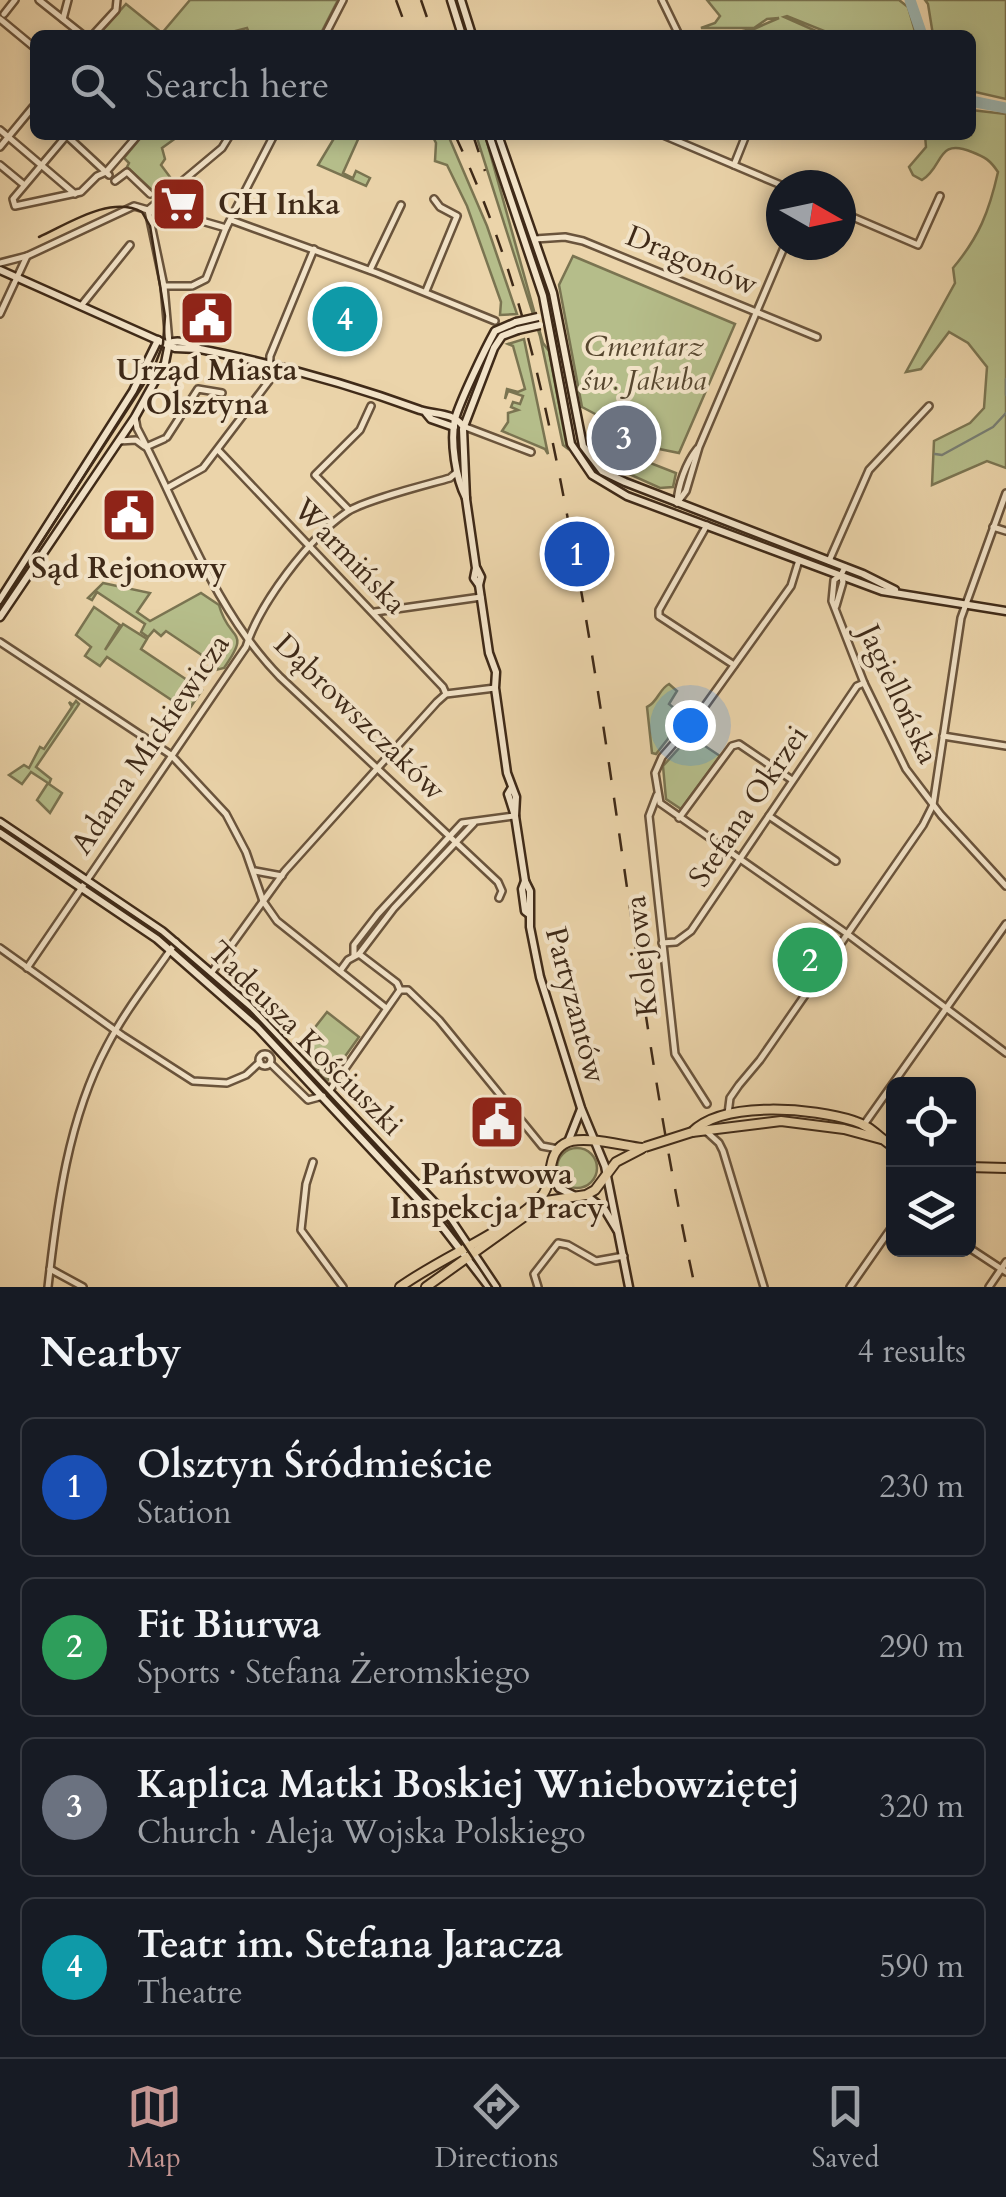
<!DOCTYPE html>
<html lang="en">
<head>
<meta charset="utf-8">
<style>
  :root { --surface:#171b24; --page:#20242c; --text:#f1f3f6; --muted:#9ea1a6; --line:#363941; --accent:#c59692 }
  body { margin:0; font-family:Cardo,serif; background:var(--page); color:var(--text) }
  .controls { position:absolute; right:30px; bottom:30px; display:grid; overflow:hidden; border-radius:15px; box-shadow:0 5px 15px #0003 }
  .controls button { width:90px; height:90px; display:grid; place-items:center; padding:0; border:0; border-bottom:2px solid var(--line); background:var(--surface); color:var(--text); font:50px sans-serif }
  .compass { position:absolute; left:766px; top:170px; width:90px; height:90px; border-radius:50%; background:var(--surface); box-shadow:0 5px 15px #0003; rotate:99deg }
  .you { position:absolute; left:690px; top:725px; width:35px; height:35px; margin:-25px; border:8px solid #fff; border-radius:50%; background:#1a73e8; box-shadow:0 0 0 15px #1a73e833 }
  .badge { display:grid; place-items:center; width:65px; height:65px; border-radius:50%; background:var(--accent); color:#fff; font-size:32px; font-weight:700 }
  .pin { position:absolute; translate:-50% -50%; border:5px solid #fff; box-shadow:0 2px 10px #0006 }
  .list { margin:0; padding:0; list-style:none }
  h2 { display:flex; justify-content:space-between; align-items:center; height:130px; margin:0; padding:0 40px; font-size:42px }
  h2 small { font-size:32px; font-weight:400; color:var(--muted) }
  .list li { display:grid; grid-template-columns:65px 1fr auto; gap:30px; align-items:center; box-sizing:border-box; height:140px; margin:0 20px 20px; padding:0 20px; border:2px solid var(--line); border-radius:15px }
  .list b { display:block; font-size:38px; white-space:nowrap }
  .list p { margin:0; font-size:32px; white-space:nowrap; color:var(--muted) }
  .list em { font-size:32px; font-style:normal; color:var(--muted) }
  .icon { flex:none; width:55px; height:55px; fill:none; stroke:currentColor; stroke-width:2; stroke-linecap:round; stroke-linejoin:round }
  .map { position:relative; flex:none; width:1006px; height:1287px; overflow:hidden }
  .search { position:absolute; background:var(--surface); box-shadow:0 5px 15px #0003; left:30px; right:30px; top:30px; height:110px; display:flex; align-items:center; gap:25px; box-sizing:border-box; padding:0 35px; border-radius:15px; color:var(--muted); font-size:38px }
  .sheet { height:770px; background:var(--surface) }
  nav { display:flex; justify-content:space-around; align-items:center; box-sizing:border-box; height:140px; border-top:2px solid var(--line); background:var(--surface); font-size:28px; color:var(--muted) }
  nav a { display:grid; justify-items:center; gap:5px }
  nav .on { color:var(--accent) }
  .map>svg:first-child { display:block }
  .green { fill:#b5bd8a; stroke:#7a7451; stroke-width:2.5 }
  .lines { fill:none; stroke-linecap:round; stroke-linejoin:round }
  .stream { stroke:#777e74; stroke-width:2.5 }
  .river { stroke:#9cb6b2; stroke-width:11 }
  .street-casing { stroke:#6a543c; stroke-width:10 }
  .secondary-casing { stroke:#3f2a18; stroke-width:11 }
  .primary-casing { stroke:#3f2a18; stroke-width:12 }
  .street { stroke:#f2e3c8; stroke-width:5 }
  .secondary { stroke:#f2e3c8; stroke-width:6 }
  .primary { stroke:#ebd4aa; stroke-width:8 }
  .tram { stroke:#3f2a18; stroke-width:2.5 }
  .rail { stroke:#3f2a18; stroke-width:2.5; stroke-dasharray:18 18; stroke-linecap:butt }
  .secondary-bridge-casing { stroke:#3f2a18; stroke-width:11; stroke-linecap:butt }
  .primary-bridge-casing { stroke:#3f2a18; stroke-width:12; stroke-linecap:butt }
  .secondary-bridge { stroke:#f2e3c8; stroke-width:6 }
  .primary-bridge { stroke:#ebd4aa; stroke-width:8 }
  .labels { text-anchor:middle; stroke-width:8; stroke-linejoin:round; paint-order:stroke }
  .poi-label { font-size:30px; font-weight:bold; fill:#3f2a18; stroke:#f2e3c8 }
  .street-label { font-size:30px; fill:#3f2a18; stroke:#f2e3c8 }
  .park-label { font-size:30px; font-style:italic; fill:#57472f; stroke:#f2e3c8 }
</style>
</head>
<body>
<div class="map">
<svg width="1006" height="1287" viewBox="0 0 1006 1287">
  <rect width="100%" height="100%" fill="#ebd4aa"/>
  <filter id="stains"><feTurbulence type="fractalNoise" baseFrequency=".002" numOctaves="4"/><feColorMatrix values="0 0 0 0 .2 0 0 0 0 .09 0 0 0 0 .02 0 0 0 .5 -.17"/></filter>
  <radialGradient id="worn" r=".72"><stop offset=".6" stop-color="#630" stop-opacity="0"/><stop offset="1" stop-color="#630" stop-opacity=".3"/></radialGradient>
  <!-- green -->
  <g class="green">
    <polygon points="190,0 338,0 320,35 250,35 247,28 220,35 98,35 126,4 162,33"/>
    <polygon points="707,0 899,0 908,7 916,35 834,35 787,16 784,17 825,35 721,35 754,29 779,18 767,19 754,28 701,28 715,23 720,16"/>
    <polygon points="925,0 1006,0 1006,99 971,91 971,35 933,35 928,4"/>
    <path d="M971 110 1006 114V468L987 461 932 485 934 441 970 423 984 408 987 367 968 343 949 332 921 369 906 372 955 283 953 268C979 237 989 212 998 172 990 160 985 157 972 152 936 137 944 167 922 180L913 175 909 167 926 147 925 135H971Z"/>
    <polygon points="143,135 180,135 162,148 165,159 161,165 173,181 154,192 127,167 129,163 124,158"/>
    <polygon points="336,135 360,135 343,173 353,178 356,171 370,178 366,186 318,165"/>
    <polygon points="432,135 448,135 487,226 517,314 500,315 501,302 467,206 447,165 435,161 436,143"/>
    <polygon points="476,135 485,135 543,343 549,351 567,448 563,445 540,336"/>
    <polygon points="573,256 735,324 679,453 630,443 633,434 582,407 559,285"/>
    <polygon points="524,339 548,454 545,449 502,431 508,422 508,413 518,410 511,407 513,402 520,404 523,396 508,391 505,399 507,389 518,392 525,389 513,346 508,344"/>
    <polygon points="612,448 676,473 673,487 660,488 609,465"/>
    <path d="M103 583 150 593 137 612 150 621 201 593 219 605C229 643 252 628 224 668L216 670 218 666 166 631 161 636 154 630 148 637 141 632 145 624 97 592 92 600 88 598Z"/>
    <polygon points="94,607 120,625 105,650 123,624 147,639 141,649 202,690 188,711 107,657 100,666 85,656 91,647 76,635"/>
    <path d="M669 684 677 691 669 704 685 717 656 754 652 753 647 707C658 702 659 689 669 684Z"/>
    <polygon points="76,701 79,704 36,767 51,779 49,784 62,793 50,813 37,800 48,783 31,772 22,784 9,775 24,765 29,768 40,747 44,749 72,707 69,702 73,705"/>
    <polygon points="690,736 720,756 681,809 666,799 663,766"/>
    <polygon points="327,1012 359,1037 328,1080 298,1049"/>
    <circle cx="577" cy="1168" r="20"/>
  </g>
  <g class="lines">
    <!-- stream -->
    <g class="stream">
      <polyline points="1006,379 1006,395"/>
      <polyline points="935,454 942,455 993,427 1006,413"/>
    </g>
    <!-- river -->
    <g class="river">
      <polyline points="910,0 922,35"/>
      <polyline points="971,101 1006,108"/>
    </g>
    <!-- street casing -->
    <g class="street-casing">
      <g id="street">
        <polyline points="39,0 83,35"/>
        <polyline points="662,0 679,35"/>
        <polyline points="4,14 15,0"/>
        <polyline points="0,19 35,48"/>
        <polyline points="63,19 68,0"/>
        <polyline points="93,35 116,10 117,0"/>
        <polyline points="325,35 343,0"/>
        <polyline points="0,130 75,194"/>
        <polyline points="66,135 109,175"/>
        <polyline points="67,135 13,199 15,206 81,192 97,176 106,172 138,135"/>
        <polyline points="663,135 781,185"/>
        <polyline points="0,147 33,107 35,109"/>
        <polyline points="0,165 23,184"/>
        <polyline points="734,165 746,135"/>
        <polyline points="115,181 127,172 150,194"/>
        <polyline points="148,210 164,286 169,343"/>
        <polyline points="148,210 222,148 230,135"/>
        <polyline points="152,212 167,211 226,228"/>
        <polyline points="841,212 918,245 940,196"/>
        <polyline points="231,220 377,273 495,321"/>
        <polyline points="535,239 565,237 583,241 817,337"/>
        <polyline points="0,263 27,256 134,206 148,210"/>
        <polyline points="370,270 401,205"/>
        <polyline points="164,286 192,286 206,279 226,228 274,135"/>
        <polyline points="426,291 457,216 440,207 434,199"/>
        <polyline points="81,306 130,245"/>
        <polyline points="0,314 27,256"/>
        <path d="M135 417 137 428C181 511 213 609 280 677L498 882 502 891 499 898"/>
        <polyline points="463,426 531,452"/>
        <polyline points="167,437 198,389 222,393"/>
        <polyline points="119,441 136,440 144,446"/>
        <polyline points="146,447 164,439"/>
        <polyline points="218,450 443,687 446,694"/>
        <polyline points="167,488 203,468 269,381 270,356 314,249"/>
        <polyline points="677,503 686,491 699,447 785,245"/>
        <path d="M677 503C678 485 686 463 697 449"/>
        <polyline points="349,510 315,475 360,430 371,406"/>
        <polyline points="707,525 659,610 659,616 734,665"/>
        <polyline points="993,527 1006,531"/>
        <polyline points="799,560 791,586 697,717 662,757 655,773 660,803 846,933 1006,1053"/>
        <polyline points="829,561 869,470 929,406"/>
        <polyline points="845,567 841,575 834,580 832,601 864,683 906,769 941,815 1006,886"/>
        <polyline points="836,606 843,582 841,575"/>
        <polyline points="375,612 481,597"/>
        <polyline points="0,642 171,755 226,814 246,852 263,901 277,921 386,1008"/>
        <polyline points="943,736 1006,746"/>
        <polyline points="657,795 649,816 675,1054 707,1104"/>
        <polyline points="769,816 836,861"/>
        <polyline points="679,818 732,746 739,744 792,780"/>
        <polyline points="255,871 282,876"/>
        <polyline points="662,943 676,942 691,931 857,686 864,683"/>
        <polyline points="0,948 123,1036 193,1081 227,1083 246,1075 260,1062"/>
        <polyline points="359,954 394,908 474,823"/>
        <polyline points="354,955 354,945 378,914 462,823 514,816"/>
        <path d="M27 968 246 647C259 604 309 538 347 512 365 500 426 485 450 478L457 472"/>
        <polyline points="340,971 348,960 359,954 397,983 400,990 408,990 439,1020 542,1146 558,1149"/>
        <polyline points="212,972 285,871 437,702 446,694 495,688"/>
        <circle cx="265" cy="1060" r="6"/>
        <polyline points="270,1063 308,1100 323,1096"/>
        <polyline points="330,1090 400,990"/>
        <polyline points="728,1114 730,1098 739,1085 760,1060 923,825 933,805 961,618 1006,493"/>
        <polyline points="863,1126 1006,924"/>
        <polyline points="707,1132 719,1143 723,1151 764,1287"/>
        <polyline points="313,1162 306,1184 301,1230 343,1287"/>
        <polyline points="968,1247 1006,1272"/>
        <polyline points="50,1269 83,1287"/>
        <path d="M48 1287C57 1206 68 1119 107 1046 126 1009 153 976 176 942"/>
        <polyline points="538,1287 534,1274 558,1243 568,1245 596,1261 624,1256"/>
        <polyline points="850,1287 894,1224"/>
        <polyline points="989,1287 1006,1262"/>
      </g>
    </g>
    <!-- secondary casing -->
    <g class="secondary-casing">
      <g id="secondary">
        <polyline points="451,0 462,35"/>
        <polyline points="461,0 472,35"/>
        <polyline points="489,135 543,296 571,444 592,475 627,496 882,591 1006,611"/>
        <polyline points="498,135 553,293 583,446 602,471 625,482 863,574 895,590"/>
        <polyline points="0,270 175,348 198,349"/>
        <path d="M169 343C180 339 190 343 200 349 275 364 349 384 420 410 436 415 452 412 463 426"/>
        <polyline points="426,413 431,419 454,427"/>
        <path d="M466 498C456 479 450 441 455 419 460 401 485 349 495 331L516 322"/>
        <polyline points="477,569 481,577 479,585 489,653 496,672 495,688 507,773 516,797 515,816"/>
        <polyline points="479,585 474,578 476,568 466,499 463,429 494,348 502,336 518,330"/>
        <polyline points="0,600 133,391 158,340"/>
        <polyline points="0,617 135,417 165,363 169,343"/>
        <polyline points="511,789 508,794 515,816 525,881 522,889 525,911 529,914"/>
        <polyline points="0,822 162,931 246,1003 451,1220 496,1287"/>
        <polyline points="0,833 157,939 257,1027 438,1221 489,1287"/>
        <polyline points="525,881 530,891 530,927 540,977 581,1108 605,1166 629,1287"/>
        <polyline points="568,1142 581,1109"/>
        <polyline points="551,1174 559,1188 573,1195"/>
        <polyline points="586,1195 605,1210 617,1230"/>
      </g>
    </g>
    <!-- primary casing -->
    <g class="primary-casing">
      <g id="primary">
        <path d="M692 1132C724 1100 814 1108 854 1121 871 1126 879 1138 894 1147"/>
        <polyline points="692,1132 781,1121 844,1129 881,1139"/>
        <polyline points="968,1167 1006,1168"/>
        <path d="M400 1287C445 1255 499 1236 539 1199 556 1183 544 1156 564 1144 580 1134 623 1146 642 1148"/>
        <polyline points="426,1287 546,1201 586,1195 595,1190 616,1162 641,1149"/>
      </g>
    </g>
    <!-- street -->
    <use href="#street" class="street"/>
    <!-- secondary -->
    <use href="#secondary" class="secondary"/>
    <!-- primary -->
    <use href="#primary" class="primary"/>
    <!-- tram -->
    <g class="tram">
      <path d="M0 606 153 370 163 344 165 316 150 226 142 212C110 195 68 224 39 237"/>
      <polyline points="0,826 160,934 250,1011 448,1221 492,1287"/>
    </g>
    <!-- rail -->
    <g class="rail">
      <polyline points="396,0 409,35"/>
      <polyline points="421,0 433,35"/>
      <path d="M455 135C518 269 545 396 572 541 619 788 641 1041 695 1287"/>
      <polyline points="473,135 485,171"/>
    </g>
    <!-- secondary-bridge casing -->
    <g class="secondary-bridge-casing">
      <g id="secondary-bridge">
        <polyline points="516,322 538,317"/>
        <polyline points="518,330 540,325"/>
      </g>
    </g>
    <!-- primary-bridge casing -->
    <g class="primary-bridge-casing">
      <polyline id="primary-bridge" points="645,1147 692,1132"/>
    </g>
    <!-- secondary-bridge -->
    <use href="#secondary-bridge" class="secondary-bridge"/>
    <!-- primary-bridge -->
    <use href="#primary-bridge" class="primary-bridge"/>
  </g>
  <!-- icons -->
  <defs>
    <g id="supermarket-square" transform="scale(2.875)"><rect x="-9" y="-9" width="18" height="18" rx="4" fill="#8f2418" stroke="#f2e3c8"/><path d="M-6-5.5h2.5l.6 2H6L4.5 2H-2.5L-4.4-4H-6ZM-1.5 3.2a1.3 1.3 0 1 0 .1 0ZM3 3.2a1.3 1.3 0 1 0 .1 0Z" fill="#fff"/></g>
    <g id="civic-square" transform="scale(2.875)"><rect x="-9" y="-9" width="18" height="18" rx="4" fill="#8f2418" stroke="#f2e3c8"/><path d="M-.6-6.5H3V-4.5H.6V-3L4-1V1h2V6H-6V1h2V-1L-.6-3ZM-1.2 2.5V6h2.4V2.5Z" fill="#fff"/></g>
  </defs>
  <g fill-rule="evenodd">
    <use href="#supermarket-square" x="179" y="204"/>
    <use href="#civic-square" x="207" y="318"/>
    <use href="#civic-square" x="129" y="515"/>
    <use href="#civic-square" x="497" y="1122"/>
  </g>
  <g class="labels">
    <!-- poi labels -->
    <g class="poi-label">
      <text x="218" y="214" text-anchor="start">CH Inka</text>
      <text x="207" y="380">Urząd Miasta<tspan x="207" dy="34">Olsztyna</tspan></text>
      <text x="129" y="578">Sąd Rejonowy</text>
      <text x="497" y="1184">Państwowa<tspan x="497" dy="34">Inspekcja Pracy</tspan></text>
    </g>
    <!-- street labels -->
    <g class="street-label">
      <text transform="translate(692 260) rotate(22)" y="10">Dragonów</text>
      <text transform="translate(350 556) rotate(46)" y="10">Warmińska</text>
      <text transform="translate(899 694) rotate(65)" y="10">Jagiellońska</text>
      <text transform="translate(360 717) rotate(44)" y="10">Dąbrowszczaków</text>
      <text transform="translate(150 744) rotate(-56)" y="10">Adama Mickiewicza</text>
      <text transform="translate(748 806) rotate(-56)" y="10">Stefana Okrzei</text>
      <text transform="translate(641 956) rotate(-96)" y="10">Kolejowa</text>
      <text transform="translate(576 1005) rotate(75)" y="10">Partyzantów</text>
      <text transform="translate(306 1038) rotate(45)" y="10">Tadeusza Kościuszki</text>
    </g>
    <!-- park labels -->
    <g class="park-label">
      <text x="644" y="356">Cmentarz<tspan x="644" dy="34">św. Jakuba</tspan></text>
    </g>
  </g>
  <rect width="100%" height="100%" filter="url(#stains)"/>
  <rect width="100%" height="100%" fill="url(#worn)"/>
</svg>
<div class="controls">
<button><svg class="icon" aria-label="locate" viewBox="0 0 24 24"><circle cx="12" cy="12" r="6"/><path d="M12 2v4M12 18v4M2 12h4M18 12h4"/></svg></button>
<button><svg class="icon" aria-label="layers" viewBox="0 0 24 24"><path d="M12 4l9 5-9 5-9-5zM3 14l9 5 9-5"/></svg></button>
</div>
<svg class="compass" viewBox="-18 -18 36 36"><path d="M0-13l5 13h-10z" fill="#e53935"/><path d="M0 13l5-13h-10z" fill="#9ea1a6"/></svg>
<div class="you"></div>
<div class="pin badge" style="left:577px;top:554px;background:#1a4fb4">1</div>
<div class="pin badge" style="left:810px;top:960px;background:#2e9e5b">2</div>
<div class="pin badge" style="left:624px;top:438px;background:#6b7280">3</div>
<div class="pin badge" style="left:345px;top:319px;background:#0f9aa8">4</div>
<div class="search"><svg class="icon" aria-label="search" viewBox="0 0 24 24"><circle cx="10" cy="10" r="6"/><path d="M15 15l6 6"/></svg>Search here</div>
</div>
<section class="sheet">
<h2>Nearby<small>4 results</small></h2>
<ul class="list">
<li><span class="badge" style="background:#1a4fb4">1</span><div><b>Olsztyn Śródmieście</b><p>Station</p></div><em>230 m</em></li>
<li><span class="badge" style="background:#2e9e5b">2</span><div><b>Fit Biurwa</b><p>Sports · Stefana Żeromskiego</p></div><em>290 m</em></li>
<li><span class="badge" style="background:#6b7280">3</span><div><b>Kaplica Matki Boskiej Wniebowziętej</b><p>Church · Aleja Wojska Polskiego</p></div><em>320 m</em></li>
<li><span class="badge" style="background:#0f9aa8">4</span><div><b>Teatr im. Stefana Jaracza</b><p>Theatre</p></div><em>590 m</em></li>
</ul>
</section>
<nav>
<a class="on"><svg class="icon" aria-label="map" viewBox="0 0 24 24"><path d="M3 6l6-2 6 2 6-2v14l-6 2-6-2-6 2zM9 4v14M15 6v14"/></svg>Map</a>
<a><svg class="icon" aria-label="directions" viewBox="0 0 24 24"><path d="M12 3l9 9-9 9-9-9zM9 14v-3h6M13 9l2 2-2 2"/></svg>Directions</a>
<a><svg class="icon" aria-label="saved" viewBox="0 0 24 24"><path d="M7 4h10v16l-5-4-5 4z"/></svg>Saved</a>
</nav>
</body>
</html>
